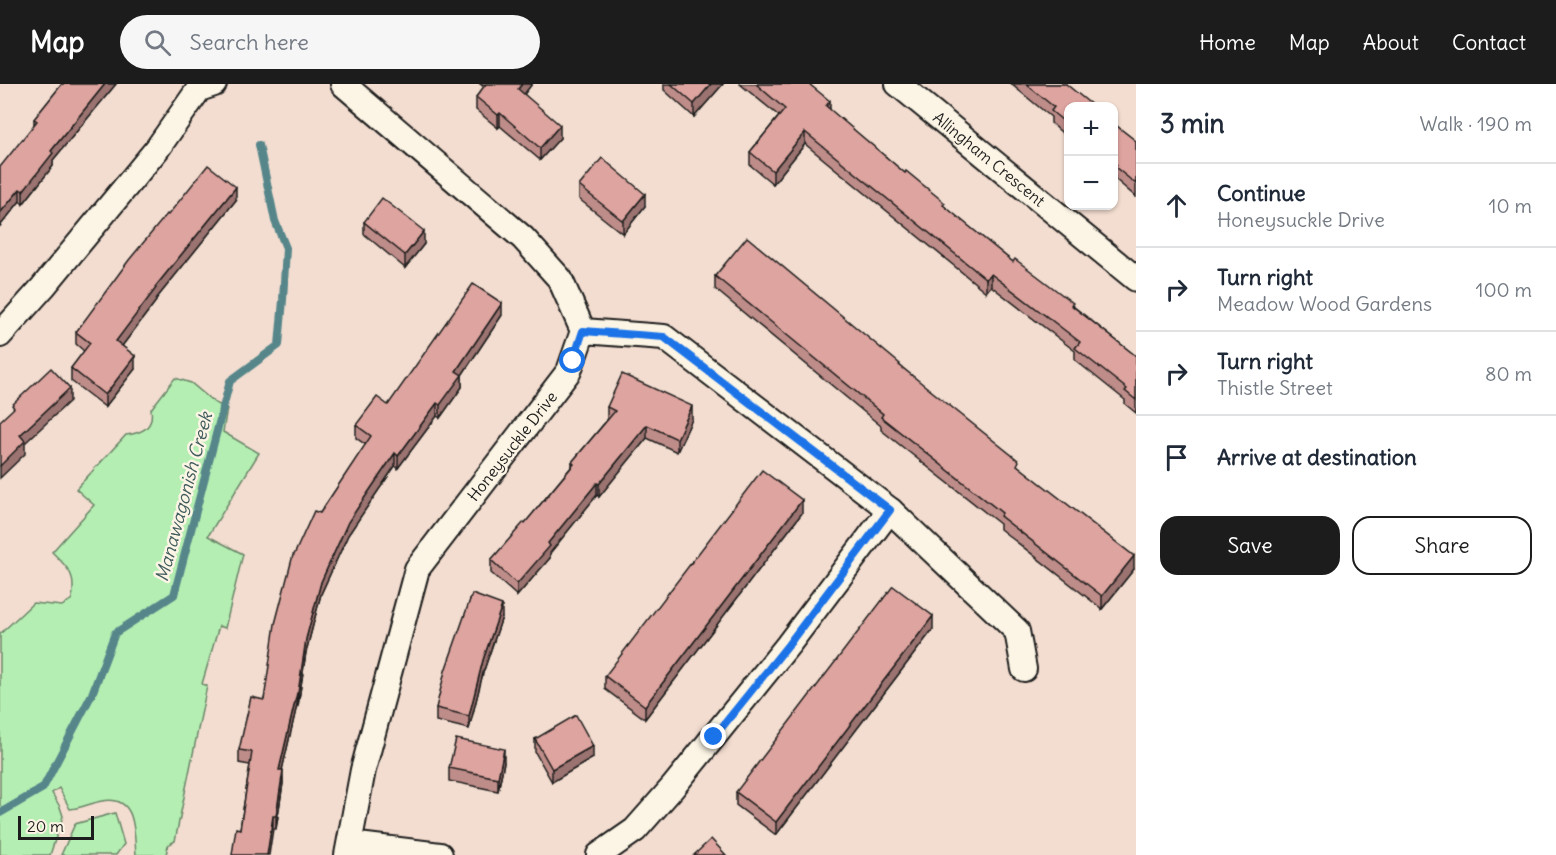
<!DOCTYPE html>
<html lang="en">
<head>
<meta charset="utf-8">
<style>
  :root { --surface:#fff; --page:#f6f6f7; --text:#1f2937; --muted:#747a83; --line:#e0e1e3; --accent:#1c1c1c }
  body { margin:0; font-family:Delius,sans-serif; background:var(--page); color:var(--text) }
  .controls { position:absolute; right:18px; top:18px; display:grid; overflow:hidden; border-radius:12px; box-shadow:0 2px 4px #0004 }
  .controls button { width:54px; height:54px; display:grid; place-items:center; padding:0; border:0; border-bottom:2px solid var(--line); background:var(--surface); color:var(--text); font:30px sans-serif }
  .scale { position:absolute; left:18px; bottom:15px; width:76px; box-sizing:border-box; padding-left:6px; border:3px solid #1c1c1c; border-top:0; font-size:16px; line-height:21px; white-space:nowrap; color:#1c1c1c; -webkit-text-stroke:4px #fcf5e5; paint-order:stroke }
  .stop { position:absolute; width:18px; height:18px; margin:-14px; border:4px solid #1a73e8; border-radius:50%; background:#fff }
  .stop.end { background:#1a73e8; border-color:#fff; box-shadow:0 2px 6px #0008 }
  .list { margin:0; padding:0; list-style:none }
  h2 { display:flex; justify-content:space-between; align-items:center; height:78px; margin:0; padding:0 24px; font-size:26px }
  h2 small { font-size:20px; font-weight:400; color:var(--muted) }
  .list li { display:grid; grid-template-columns:39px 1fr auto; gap:18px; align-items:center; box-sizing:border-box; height:84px; padding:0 24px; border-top:2px solid var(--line) }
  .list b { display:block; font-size:22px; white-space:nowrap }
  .list p { margin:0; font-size:20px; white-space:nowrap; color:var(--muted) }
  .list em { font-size:20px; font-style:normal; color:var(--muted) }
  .actions { display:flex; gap:12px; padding:18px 24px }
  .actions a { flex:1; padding:14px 0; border:2px solid var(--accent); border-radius:18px; text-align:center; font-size:21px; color:var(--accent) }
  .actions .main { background:var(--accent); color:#fff }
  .icon { flex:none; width:33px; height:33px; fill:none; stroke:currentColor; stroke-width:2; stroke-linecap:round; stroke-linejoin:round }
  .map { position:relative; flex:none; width:1136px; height:771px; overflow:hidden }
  header { display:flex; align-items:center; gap:36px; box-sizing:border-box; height:84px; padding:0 30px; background:var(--accent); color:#fff }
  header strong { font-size:28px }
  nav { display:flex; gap:33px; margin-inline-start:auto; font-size:21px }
  .search { width:420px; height:54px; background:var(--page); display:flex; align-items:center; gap:15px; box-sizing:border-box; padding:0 21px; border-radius:33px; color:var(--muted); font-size:22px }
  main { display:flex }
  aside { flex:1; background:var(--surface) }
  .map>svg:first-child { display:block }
  .green { fill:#b5eeb2; stroke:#688567; stroke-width:1.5 }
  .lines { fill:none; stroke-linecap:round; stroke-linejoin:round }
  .stream { stroke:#56868a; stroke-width:8 }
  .minor-casing { stroke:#1c1c1c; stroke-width:28 }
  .minor { stroke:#fcf5e5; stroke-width:24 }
  .wall { fill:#bf8d89; stroke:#1c1c1c; stroke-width:1.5 }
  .shaded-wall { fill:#9b736f; stroke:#1c1c1c; stroke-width:1.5 }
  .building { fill:#dea49f; stroke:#1c1c1c; stroke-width:1.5 }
  .route { stroke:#1a73e8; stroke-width:8 }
  .labels { text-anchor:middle; stroke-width:5; stroke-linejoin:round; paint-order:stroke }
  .street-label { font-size:16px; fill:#1c1c1c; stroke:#fcf5e5 }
  .water-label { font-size:18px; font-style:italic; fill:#3e5a5c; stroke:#fcf5e5 }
</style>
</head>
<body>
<header>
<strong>Map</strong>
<div class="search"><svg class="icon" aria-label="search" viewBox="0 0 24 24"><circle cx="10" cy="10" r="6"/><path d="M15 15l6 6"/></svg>Search here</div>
<nav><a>Home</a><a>Map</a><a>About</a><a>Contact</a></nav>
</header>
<main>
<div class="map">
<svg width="1136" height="771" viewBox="0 0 1136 771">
  <rect width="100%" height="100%" fill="#f3ddd0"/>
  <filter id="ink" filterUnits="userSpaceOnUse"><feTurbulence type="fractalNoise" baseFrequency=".0167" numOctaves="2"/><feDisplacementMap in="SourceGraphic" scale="12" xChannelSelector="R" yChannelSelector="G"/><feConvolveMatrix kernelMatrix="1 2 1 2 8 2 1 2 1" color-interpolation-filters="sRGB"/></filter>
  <g filter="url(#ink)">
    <!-- green -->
    <g class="green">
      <path d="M175 294 191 299 215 319 227 324 223 348 259 369 208 452 243 470 225 544 219 542 202 600 207 602 175 757 168 761 166 771H136C134 748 137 710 102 717 91 719 81 724 70 725L59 704 52 709 60 723 63 732 50 771H0V550L33 519 62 522 72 515C76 490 69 485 52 468L94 421 76 405 126 351C142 349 154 344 151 325Z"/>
      <polygon points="115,729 124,760 116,771 61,771 75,740"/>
    </g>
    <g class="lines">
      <!-- stream -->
      <polyline class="stream" points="0,729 43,704 92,610 115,549 174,511 230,297 279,261 283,216 286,164 275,137 259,61"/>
      <!-- minor casing -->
      <g class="minor-casing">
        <g id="minor">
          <polyline points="343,0 523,154 560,195 583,247 569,287 417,485 363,686 347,771"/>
          <path id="s1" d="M898 0 1136 195"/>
          <polyline points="583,247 664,253 890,426 1017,547 1024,585"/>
          <polyline points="0,251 43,203 157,65 199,5 214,0"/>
          <polyline points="350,760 440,771"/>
          <polyline points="599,771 635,746 673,703 788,561 890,426"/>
        </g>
      </g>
      <!-- minor -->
      <use href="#minor" class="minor"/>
    </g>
    <!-- wall -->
    <g class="wall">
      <polygon points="62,0 116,0 53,76 53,82 23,120 20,117 0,142 34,41 34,35"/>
      <polygon points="480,0 532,0 524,10 560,54 540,76 500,42 498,44 476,26 476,13 484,3"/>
      <polygon points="664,0 723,0 694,33 664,6"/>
      <polygon points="740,0 809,0 830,26 945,123 1013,178 1073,222 1136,272 1136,329 1125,320 1125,316 1075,276 1075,267 991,202 986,208 805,60 773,100 750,81 750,68 779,32"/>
      <polygon points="1011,0 1066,0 1068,22 1068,54 1051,39 1051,33"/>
      <polygon points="1113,39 1136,57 1136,113 1115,95 1115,92 1113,91"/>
      <polygon points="579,102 645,122 623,150 579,115"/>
      <polygon points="236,116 156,215 156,217 122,262 135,285 105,323 71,297 71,284 84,267 76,260 76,248 168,131"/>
      <polygon points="364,138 424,160 405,184 364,150"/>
      <polygon points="715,192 900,282 1019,383 1134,485 1102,525 1000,445 1000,440 881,346 881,342 715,205"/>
      <polygon points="502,231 462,291 462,303 440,334 437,332 398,384 395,382 348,451 321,510 306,568 298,622 297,621 282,686 283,699 276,745 240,745 250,681 239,679 239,666 264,616 294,471 320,429 366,361 356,354 356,341 388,321"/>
      <polygon points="607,323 692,335 677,368 647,354 599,413 597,411 550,469 550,474 517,512 491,489 491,476 525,439 572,382 572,378 607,336"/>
      <polygon points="802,429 645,635 605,605 605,592"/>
      <polygon points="502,533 483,589 469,645 436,637 436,624"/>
      <polygon points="933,545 776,751 736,721 736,708"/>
      <polygon points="535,655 593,674 552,698 535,668"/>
      <polygon points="504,678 498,707 449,697 449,684"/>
    </g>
    <!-- shaded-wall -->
    <g class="shaded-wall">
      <polygon points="105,0 116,0 53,76 53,82 23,120 23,107 51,67"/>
      <polygon points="522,0 532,0 518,18 518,5"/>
      <polygon points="711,0 723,0 694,33 694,20"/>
      <polygon points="830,17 830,30 826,22"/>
      <polygon points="500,29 500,42 498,44 498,31"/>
      <polygon points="560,41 560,54 540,76 540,64"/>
      <polygon points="805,48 805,60 773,100 773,87"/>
      <polygon points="236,103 236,116 156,215 156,217 116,270 116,257 155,203"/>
      <polygon points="20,105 20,117 0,142 0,129"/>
      <polygon points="645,110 645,122 623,150 623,137"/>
      <polygon points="424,147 424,160 405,184 405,171"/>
      <polygon points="991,190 991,202 986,208 986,195"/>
      <polygon points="502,219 502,231 462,291 462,303 440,334 440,321 456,287"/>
      <polygon points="135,272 135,285 105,323 105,311"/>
      <polygon points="70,304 70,317 25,359 25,370 0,394 0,382 20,351"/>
      <polygon points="437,319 437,332 398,384 398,372"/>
      <polygon points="692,322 692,335 677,368 677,355"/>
      <polygon points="647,341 647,354 599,413 599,400"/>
      <polygon points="395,369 395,382 348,451 321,510 306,568 298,622 298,609 306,555 321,498 348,438"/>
      <polygon points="597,399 597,411 550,469 550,474 517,512 517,500 548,459"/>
      <polygon points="802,416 802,429 645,635 645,622"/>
      <polygon points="1134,472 1134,485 1102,525 1102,512"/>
      <polygon points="502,521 502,533 483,589 469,645 469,632 483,576"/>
      <polygon points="933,532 933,545 776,751 776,738"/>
      <polygon points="297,609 297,621 279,699 279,686"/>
      <polygon points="593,662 593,674 552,698 552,685"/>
      <polygon points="504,665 504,678 498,707 498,694"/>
      <polygon points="283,686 283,699 276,745 276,732"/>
      <polygon points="273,732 273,745 269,771 267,771"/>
    </g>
    <!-- building -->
    <g class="building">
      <polygon points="62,0 105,0 51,67 53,69 23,107 20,105 0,129 0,83 37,37 34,35"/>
      <polygon points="486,0 522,0 518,5 560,41 540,64 500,29 498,31 476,13"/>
      <polygon points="671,0 711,0 694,20"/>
      <polygon points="756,0 809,0 830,17 826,22 905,89 906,87 945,119 943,121 1013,178 1015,175 1073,219 1071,221 1136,272 1136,316 1125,307 1127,305 1075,264 1080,258 991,190 986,195 805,48 773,87 750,68 785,25"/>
      <polygon points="1026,0 1066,0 1093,22 1068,22 1068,41 1051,27 1054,23"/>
      <polygon points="1113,39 1136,57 1136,100 1115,83 1117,81 1113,78"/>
      <polygon points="602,74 645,110 623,137 579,102"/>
      <polygon points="208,81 236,103 155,203 156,204 116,257 135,272 105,311 71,284 90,259 76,248 129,176 167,130 168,131"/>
      <polygon points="382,114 424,147 405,171 364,138"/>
      <polygon points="747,153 900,280 899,281 1019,377 1017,381 1134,472 1102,512 1000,432 1002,429 881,333 883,330 715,192"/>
      <polygon points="473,200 502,219 456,287 462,291 440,321 437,319 398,372 395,369 348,438 321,498 306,555 298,609 297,609 279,686 283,686 276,732 273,732 267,771 232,771 236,744 240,745 252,668 239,666 251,613 264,616 275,540 293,471 294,471 314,427 320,429 371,352 356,341 377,313 388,321"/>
      <polygon points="51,284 70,304 20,351 25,357 0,382 0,337 14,324 12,321"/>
      <polygon points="622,290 692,322 677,355 647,341 599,400 597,399 548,459 550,462 517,500 491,476 524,438 525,439 574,380 572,378 615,327 607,323"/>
      <polygon points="762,386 802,416 645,622 605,592"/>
      <polygon points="893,502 933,532 776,738 736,708"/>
      <polygon points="472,510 502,521 483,576 469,632 436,624 445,587"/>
      <polygon points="576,631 593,662 552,685 535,655"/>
      <polygon points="456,655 504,665 498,694 449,684"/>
      <polygon points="711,755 726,771 694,771"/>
    </g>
  </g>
  <g class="lines" filter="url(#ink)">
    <!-- route -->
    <polyline class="route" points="573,277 583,247 664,253 890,426 788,561 714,653"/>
  </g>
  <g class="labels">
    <!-- street labels -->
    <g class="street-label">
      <text dy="6" stroke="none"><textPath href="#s1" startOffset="118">Allingham Crescent</textPath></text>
      <text transform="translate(512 362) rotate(-52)" y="6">Honeysuckle Drive</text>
    </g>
    <!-- water labels -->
    <g class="water-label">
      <text transform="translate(184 413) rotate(-75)" y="6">Manawagonish Creek</text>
    </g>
  </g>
</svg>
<div class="controls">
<button>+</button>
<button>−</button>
</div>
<div class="scale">20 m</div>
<div class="stop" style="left:573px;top:277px"></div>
<div class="stop end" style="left:714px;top:653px"></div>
</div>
<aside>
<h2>3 min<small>Walk · 190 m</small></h2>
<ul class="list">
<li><svg class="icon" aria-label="ahead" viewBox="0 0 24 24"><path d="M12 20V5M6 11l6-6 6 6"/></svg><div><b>Continue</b><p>Honeysuckle Drive</p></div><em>10 m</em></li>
<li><svg class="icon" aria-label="right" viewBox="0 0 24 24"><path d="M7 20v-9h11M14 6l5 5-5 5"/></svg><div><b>Turn right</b><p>Meadow Wood Gardens</p></div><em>100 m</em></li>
<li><svg class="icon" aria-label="right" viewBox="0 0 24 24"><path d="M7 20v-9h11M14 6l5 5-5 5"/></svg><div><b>Turn right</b><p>Thistle Street</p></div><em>80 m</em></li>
<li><svg class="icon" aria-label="arrive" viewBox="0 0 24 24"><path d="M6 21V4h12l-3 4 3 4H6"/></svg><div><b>Arrive at destination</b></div></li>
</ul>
<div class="actions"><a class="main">Save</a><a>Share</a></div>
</aside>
</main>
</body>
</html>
